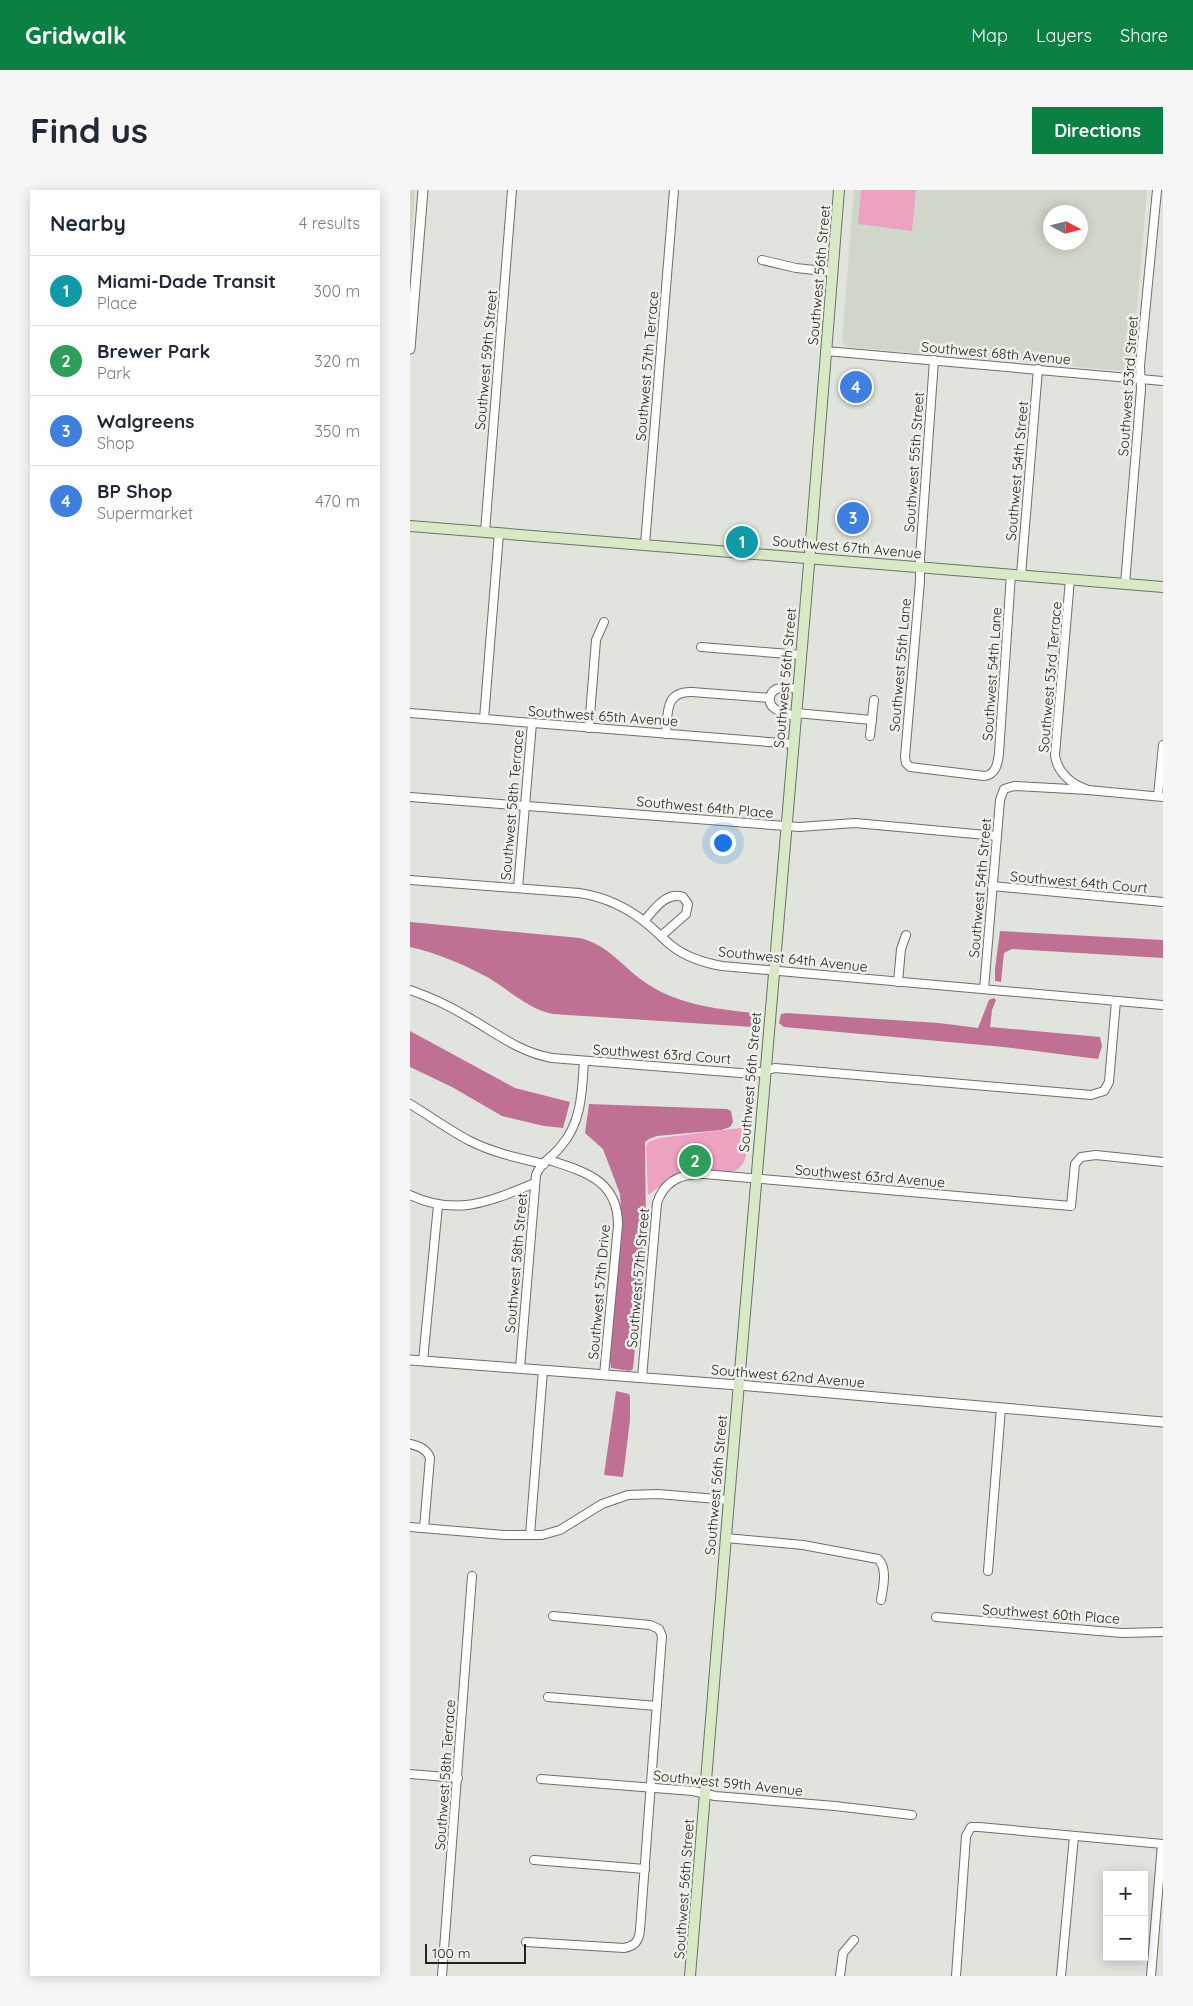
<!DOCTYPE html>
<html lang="en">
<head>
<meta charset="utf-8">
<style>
  :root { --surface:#fff; --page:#f6f6f7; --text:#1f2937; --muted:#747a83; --line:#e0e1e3; --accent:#0b8043 }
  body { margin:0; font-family:Quicksand,sans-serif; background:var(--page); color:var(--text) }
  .controls { position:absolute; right:15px; bottom:15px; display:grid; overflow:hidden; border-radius:0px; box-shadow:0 2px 12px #0003 }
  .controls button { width:45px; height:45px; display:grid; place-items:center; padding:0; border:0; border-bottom:1px solid var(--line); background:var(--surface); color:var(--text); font:25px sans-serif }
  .compass { position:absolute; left:633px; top:15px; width:45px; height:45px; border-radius:50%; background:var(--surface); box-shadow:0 2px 12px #0003; rotate:97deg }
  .scale { position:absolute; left:15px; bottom:12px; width:101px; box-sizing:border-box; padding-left:5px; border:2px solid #232522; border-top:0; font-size:14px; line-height:18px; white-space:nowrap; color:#232522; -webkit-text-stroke:4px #edf1e9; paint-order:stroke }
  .you { position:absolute; left:312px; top:652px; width:18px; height:18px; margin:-12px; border:4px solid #fff; border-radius:50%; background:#1a73e8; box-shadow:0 0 0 8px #1a73e833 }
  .badge { display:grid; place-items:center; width:32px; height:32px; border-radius:50%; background:var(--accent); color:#fff; font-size:16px; font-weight:700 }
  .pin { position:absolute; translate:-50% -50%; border:2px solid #fff; box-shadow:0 1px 5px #0006 }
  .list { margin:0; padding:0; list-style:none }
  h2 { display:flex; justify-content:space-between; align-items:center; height:65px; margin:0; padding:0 20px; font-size:21px }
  h2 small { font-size:16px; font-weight:400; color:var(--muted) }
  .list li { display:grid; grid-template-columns:32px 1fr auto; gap:15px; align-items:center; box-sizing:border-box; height:70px; padding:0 20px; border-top:1px solid var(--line) }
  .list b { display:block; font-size:19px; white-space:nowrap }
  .list p { margin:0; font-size:16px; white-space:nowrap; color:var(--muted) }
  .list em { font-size:16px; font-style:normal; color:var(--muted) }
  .map { position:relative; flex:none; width:753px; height:1786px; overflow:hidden; border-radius:0px }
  header { display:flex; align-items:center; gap:30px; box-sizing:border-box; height:70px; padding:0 25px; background:var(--accent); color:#fff }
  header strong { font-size:24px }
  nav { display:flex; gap:28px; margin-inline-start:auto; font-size:18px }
  .intro { display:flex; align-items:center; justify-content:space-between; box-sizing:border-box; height:120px; padding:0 30px }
  h1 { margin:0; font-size:35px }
  .button { padding:12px 22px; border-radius:0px; background:var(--accent); color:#fff; font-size:18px; font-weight:700 }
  main { display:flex; gap:30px; padding:0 30px }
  aside { flex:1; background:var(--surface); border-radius:0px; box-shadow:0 2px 12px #0003 }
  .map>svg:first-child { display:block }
  .built { fill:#d0d7ca; fill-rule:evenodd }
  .green { fill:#eea2c2 }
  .water { fill:#bf7093 }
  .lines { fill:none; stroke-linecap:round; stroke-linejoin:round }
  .minor-casing { stroke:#6d706a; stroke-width:10 }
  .tertiary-casing { stroke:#6d706a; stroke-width:11 }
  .secondary-casing { stroke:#6d706a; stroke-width:12 }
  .minor { stroke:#fff; stroke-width:8 }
  .tertiary { stroke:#fff; stroke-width:9 }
  .secondary { stroke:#dae9c5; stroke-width:10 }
  .labels { text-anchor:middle; stroke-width:5; stroke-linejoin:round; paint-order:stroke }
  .street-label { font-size:14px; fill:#232522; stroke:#edf1e9 }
</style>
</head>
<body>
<header>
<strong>Gridwalk</strong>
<nav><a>Map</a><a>Layers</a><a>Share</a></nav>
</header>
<div class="intro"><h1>Find us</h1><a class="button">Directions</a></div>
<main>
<aside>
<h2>Nearby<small>4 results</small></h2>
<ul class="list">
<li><span class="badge" style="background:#0f9aa8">1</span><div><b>Miami-Dade Transit</b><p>Place</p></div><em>300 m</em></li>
<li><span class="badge" style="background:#2e9e5b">2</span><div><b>Brewer Park</b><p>Park</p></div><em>320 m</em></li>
<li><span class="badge" style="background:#3f7fe0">3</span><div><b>Walgreens</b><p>Shop</p></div><em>350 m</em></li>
<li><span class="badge" style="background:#3f7fe0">4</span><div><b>BP Shop</b><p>Supermarket</p></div><em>470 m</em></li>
</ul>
</aside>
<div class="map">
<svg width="753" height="1786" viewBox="0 0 753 1786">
  <rect width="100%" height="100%" fill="#e0e4dc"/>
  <!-- built -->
  <g class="built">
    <polygon points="0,0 5,0 0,64"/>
    <path d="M444 0H737L722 175 719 179 715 181 437 157 432 151ZM640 22H670V52H640Z"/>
  </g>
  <!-- green -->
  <g class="green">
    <polygon points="451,0 506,0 502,41 448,34"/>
    <path d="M338 937C337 948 339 965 332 975 322 989 287 983 272 983L266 985 238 1005 236 956 239 952 249 948Z"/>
  </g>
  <!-- water -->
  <g class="water">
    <path d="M0 732 170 748C198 755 211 775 233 791 265 814 305 819 344 823L350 829V831L343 837 143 824C119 819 100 801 79 788 55 775 27 763 0 757Z"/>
    <polygon points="590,741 753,750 753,768 602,759 594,763 591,792 585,791 585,779"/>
    <polygon points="584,808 586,810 582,820 580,837 690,847 692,856 688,869 594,857 374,837 369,833 371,824 376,823 529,833 568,838 579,810"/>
    <polygon points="0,841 105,898 160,912 153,938 134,936 92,926 42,897 0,877"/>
    <polygon points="179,914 317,919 321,921 323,932 320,937 311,940 247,946 239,949 235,952 236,1038 223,1179 220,1181 201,1178 200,1170 212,1036 210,1004 193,959 175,943"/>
    <polygon points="206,1201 219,1204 220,1207 220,1230 213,1287 194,1285"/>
  </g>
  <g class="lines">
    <!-- minor casing -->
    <g class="minor-casing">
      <g id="minor">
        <polyline points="352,70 386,78 423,82"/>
        <polyline points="416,161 753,191"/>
        <path d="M524 170 510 368V391L495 567 496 573 500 577 574 586C586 585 588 573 589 563L601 384"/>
        <polyline points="75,342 102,0"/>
        <polyline points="235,354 264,0"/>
        <polyline points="611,385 628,179"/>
        <path d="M660 389 645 565C647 582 661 594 676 599"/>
        <polyline points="715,394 731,199 730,176 747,0"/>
        <polyline points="291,457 391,465"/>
        <polyline points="0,523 384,554"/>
        <polyline points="386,523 462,530"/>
        <path d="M386 527C379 523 370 523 364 518 360 515 359 511 360 507 363 494 379 498 388 499"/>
        <polyline points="74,529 89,343"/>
        <polyline points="179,538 186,450 194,432"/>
        <path d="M256 544C258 524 254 501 282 502L360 508"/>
        <polyline points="460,546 464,510"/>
        <polyline points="748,606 753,555"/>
        <polyline points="0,607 389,637 445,633 587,646"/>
        <path d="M0 690 169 703C196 707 222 720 242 738 249 744 255 751 262 756 276 767 295 773 312 776L753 815"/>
        <polyline points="582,696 753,712"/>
        <polyline points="108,698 122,533"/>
        <path d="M234 731C244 720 256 701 273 707L278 714 276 724 251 746"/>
        <polyline points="488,792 491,759 496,745"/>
        <polyline points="574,799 590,610 594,599 604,596 678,600 753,607"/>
        <path d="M0 800C20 807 38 815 56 826 85 842 108 862 142 868L343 884 365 878 681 905 694 901 699 892 706 811"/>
        <path d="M0 914C20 926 39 940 60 951 84 963 108 968 134 974"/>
        <path d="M139 970C175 982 208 990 208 1035L194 1185"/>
        <path d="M0 1005C47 1027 81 1011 125 993"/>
        <polyline points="13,1171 28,1015"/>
        <path d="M110 1178 126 985C130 973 144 966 151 956 172 932 172 901 174 871"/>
        <path d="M232 1188 247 1013C254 991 271 983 294 984L661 1016 665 974 671 967 686 965 753 972"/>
        <path d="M0 1254C9 1256 17 1259 20 1268L14 1338"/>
        <polyline points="0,1337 94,1345 132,1345 150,1340 192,1314 218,1305 248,1304 319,1310"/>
        <polyline points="120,1345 133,1180"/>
        <path d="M316 1348 393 1355 468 1369C478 1378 473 1398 471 1410"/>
        <polyline points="578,1381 591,1218"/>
        <polyline points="526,1427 712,1443 753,1442"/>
        <polyline points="138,1507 247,1516"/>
        <polyline points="0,1584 48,1588"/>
        <polyline points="131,1589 283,1601 305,1606 425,1616 502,1625"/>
        <polyline points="124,1670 235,1679"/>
        <path d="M116 1752 214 1758C225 1756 229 1751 230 1740L252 1446 249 1439 240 1435 143 1426"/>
        <polyline points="32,1786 62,1386"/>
        <polyline points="430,1786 433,1763 444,1750"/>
        <polyline points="546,1786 556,1646 561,1637 569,1637 753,1654"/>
        <polyline points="651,1786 664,1646"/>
        <polyline points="741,1786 752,1654"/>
      </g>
    </g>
    <!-- tertiary casing -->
    <g class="tertiary-casing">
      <g id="tertiary">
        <polyline points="0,159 13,0"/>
        <polyline points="0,1170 328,1195 753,1232"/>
      </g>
    </g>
    <!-- secondary casing -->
    <g class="secondary-casing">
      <g id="secondary">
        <polyline points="0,336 753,397"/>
        <polyline points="280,1786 319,1310 401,351 429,0"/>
      </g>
    </g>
    <!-- minor -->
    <use href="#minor" class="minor"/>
    <!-- tertiary -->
    <use href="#tertiary" class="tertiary"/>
    <!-- secondary -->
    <use href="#secondary" class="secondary"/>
  </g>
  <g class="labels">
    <!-- street labels -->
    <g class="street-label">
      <text transform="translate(409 85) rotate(-85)" y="5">Southwest 56th Street</text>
      <text transform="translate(586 163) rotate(5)" y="5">Southwest 68th Avenue</text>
      <text transform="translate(76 170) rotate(-85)" y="5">Southwest 59th Street</text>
      <text transform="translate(237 176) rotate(-85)" y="5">Southwest 57th Terrace</text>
      <text transform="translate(718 196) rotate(-86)" y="5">Southwest 53rd Street</text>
      <text transform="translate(504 272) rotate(-86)" y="5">Southwest 55th Street</text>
      <text transform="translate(607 281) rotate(-85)" y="5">Southwest 54th Street</text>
      <text transform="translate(437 357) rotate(5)" y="5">Southwest 67th Avenue</text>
      <text transform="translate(490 475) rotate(-85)" y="5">Southwest 55th Lane</text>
      <text transform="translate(582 484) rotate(-86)" y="5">Southwest 54th Lane</text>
      <text transform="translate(640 487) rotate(-85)" y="5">Southwest 53rd Terrace</text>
      <text transform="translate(375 488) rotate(-85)" y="5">Southwest 56th Street</text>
      <text transform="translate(193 526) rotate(4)" y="5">Southwest 65th Avenue</text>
      <text transform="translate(102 615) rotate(-85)" y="5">Southwest 58th Terrace</text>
      <text transform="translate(295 617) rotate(5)" y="5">Southwest 64th Place</text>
      <text transform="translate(669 692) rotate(5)" y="5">Southwest 64th Court</text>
      <text transform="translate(570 698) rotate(-85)" y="5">Southwest 54th Street</text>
      <text transform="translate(383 769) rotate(6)" y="5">Southwest 64th Avenue</text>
      <text transform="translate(252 864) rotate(4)" y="5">Southwest 63rd Court</text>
      <text transform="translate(340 892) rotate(-85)" y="5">Southwest 56th Street</text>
      <text transform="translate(460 986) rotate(5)" y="5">Southwest 63rd Avenue</text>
      <text transform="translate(106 1073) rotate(-85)" y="5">Southwest 58th Street</text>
      <text transform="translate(228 1088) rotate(-85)" y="5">Southwest 57th Street</text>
      <text transform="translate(189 1102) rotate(-85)" y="5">Southwest 57th Drive</text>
      <text transform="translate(378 1186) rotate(5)" y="5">Southwest 62nd Avenue</text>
      <text transform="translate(306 1295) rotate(-85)" y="5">Southwest 56th Street</text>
      <text transform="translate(641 1424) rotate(4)" y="5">Southwest 60th Place</text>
      <text transform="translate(35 1585) rotate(-86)" y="5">Southwest 58th Terrace</text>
      <text transform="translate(318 1593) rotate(6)" y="5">Southwest 59th Avenue</text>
      <text transform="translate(274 1699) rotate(-86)" y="5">Southwest 56th Street</text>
    </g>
  </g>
</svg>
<div class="controls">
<button>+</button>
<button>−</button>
</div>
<svg class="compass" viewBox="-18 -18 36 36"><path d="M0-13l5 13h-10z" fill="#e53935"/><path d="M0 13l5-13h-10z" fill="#747a83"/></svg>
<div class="scale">100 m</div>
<div class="you"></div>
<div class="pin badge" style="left:332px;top:352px;background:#0f9aa8">1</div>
<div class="pin badge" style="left:285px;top:971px;background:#2e9e5b">2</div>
<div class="pin badge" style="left:443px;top:328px;background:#3f7fe0">3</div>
<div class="pin badge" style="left:446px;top:197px;background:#3f7fe0">4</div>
</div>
</main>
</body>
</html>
